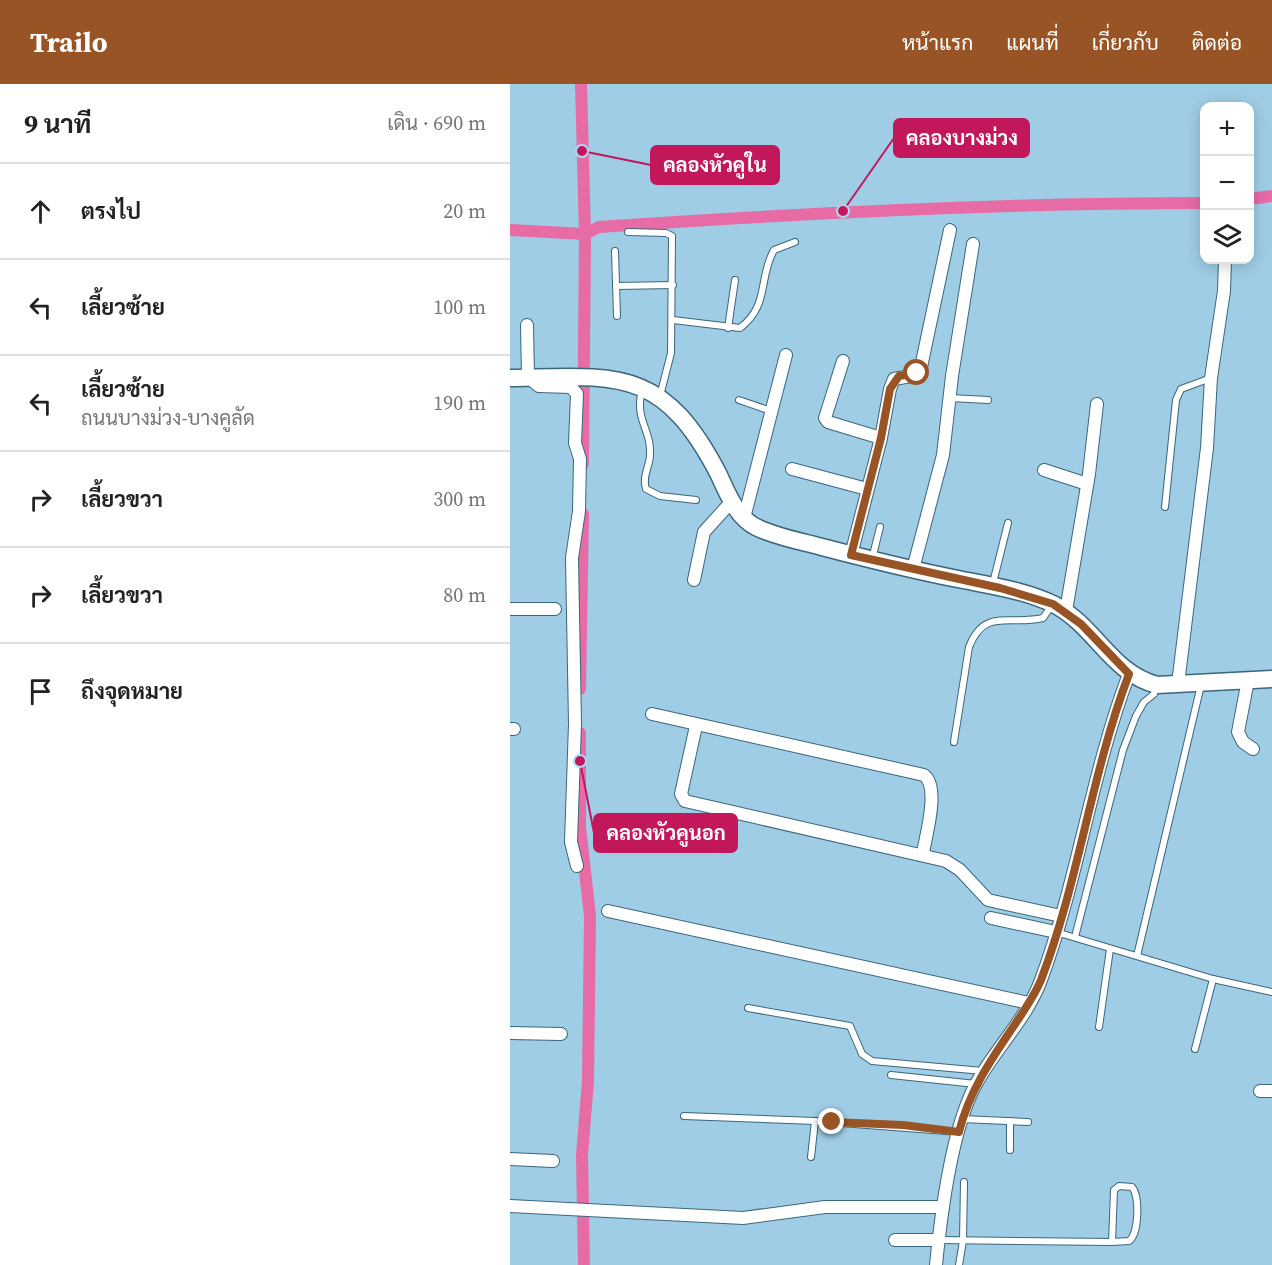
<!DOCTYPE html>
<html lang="th">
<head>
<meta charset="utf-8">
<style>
  :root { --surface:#fff; --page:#f6f6f6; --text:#222; --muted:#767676; --line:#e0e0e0; --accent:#985425 }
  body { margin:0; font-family:"Source Serif 4",Sarabun,serif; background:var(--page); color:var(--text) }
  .controls { position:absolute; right:18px; top:18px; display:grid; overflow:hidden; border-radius:12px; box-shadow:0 3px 15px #0003 }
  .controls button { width:54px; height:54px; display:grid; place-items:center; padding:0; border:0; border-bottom:2px solid var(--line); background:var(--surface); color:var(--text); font:30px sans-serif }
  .stop { position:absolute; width:18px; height:18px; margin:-14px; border:4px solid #985425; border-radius:50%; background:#fff }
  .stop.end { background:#985425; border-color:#fff; box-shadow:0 2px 6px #0008 }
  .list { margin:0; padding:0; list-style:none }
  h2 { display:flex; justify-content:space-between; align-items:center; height:78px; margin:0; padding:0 24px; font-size:26px }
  h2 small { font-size:20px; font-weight:400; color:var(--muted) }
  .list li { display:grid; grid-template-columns:39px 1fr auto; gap:18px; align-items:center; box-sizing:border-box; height:96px; padding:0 24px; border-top:2px solid var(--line) }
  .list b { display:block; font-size:22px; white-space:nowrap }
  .list p { margin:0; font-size:20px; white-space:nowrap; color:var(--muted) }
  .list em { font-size:20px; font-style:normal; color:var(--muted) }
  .icon { flex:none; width:33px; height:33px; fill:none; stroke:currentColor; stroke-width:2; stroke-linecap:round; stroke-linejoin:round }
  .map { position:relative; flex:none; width:762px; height:1181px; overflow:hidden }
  header { display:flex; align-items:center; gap:36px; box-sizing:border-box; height:84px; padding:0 30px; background:var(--accent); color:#fff }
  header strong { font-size:28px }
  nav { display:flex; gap:33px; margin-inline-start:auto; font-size:21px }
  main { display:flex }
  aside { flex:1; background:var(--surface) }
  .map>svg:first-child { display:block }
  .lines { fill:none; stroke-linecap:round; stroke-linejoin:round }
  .canal { stroke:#e76ca6; stroke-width:12 }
  .lane-casing { stroke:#3b667d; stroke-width:8 }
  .street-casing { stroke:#3b667d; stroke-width:14 }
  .secondary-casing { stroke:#3b667d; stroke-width:19 }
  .lane { stroke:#fff; stroke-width:6 }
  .street { stroke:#fff; stroke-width:12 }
  .secondary { stroke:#fff; stroke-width:16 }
  .route { stroke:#985425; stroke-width:8 }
  .leader { fill:none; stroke:#c2185b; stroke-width:2 }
  .callout-dot { fill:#c2185b; stroke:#abdaf3; stroke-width:2 }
  .callout { fill:#c2185b; stroke:#c2185b; stroke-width:2 }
  .callout-label { font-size:20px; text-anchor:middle; font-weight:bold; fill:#fff }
</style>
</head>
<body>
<header>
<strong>Trailo</strong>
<nav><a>หน้าแรก</a><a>แผนที่</a><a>เกี่ยวกับ</a><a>ติดต่อ</a></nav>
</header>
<main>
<aside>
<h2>9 นาที<small>เดิน · 690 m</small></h2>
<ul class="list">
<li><svg class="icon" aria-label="ahead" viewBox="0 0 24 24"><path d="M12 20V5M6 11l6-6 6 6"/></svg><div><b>ตรงไป</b></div><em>20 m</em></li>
<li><svg class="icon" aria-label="left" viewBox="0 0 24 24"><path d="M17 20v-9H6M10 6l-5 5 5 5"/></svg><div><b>เลี้ยวซ้าย</b></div><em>100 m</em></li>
<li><svg class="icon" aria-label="left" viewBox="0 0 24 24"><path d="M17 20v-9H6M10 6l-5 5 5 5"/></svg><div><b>เลี้ยวซ้าย</b><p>ถนนบางม่วง-บางคูลัด</p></div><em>190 m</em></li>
<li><svg class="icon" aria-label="right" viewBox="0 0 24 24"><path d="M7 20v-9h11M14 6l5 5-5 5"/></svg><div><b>เลี้ยวขวา</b></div><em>300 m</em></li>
<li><svg class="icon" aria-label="right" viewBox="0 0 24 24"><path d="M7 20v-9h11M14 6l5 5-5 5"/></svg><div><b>เลี้ยวขวา</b></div><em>80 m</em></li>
<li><svg class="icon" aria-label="arrive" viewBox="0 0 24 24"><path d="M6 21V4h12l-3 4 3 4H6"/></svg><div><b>ถึงจุดหมาย</b></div></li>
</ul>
</aside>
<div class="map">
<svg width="762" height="1181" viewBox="0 0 762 1181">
  <rect width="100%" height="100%" fill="#9fcde6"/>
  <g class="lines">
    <!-- canal -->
    <g class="canal">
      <polyline points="71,0 75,150 73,380"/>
      <polyline points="740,115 762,112"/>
      <polyline points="0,146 75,150"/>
      <path d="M75 150 89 143C291 129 492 119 694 119"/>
      <polyline points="70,605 73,430"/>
      <polyline points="70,649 70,743 80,832 78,997 72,1071 74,1181"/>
    </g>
    <!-- lane casing -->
    <g class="lane-casing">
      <g id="lane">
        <polyline points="118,148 156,149 162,152 161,269 150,312"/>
        <polyline points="105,167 107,232"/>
        <polyline points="106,202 163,201"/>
        <path d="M163 236 230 244C260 221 248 194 264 166L285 158"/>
        <polyline points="218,244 225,196"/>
        <path d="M132 306C124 336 142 346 140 372 139 383 132 394 136 405L150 412 186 416"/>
        <polyline points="440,314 478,316"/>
        <polyline points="229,316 261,327"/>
        <polyline points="655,423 666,316 671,305 701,294"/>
        <polyline points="362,475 370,443"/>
        <polyline points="483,499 498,439"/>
        <path d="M444 658 459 563C475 523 499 542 533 534L542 521"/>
        <polyline points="546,848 703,895 762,908"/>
        <polyline points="565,853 613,666 626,632 634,618 644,610 646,602"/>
        <polyline points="627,872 691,601"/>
        <polyline points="238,924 340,942 352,970 362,977 473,987"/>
        <polyline points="589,943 600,865"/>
        <polyline points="685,965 703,895"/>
        <polyline points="381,991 466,1000"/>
        <polyline points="174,1032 305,1037"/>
        <polyline points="452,1035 518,1038"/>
        <polyline points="500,1066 500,1037"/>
        <polyline points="301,1073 305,1037 449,1048"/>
        <path d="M429 1156 602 1158 619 1157C629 1150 630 1112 622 1103L609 1102 604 1106 602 1158"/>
        <polyline points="449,1181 453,1157 454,1098"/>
      </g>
    </g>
    <!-- street casing -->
    <g class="street-casing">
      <g id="street">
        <polyline points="17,241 18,293 29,302 61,303 67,310 65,359 70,375 69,427 62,474 65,640 61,758 67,782"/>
        <polyline points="333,277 315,334 318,338 371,354"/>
        <polyline points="282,385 357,405"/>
        <polyline points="534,386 577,400"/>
        <polyline points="234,434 276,271"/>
        <polyline points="341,471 371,354 380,305 384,295 401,292 411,283 440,146"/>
        <polyline points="403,485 433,371 442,292 463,160"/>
        <polyline points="184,496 194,448 222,417"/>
        <polyline points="0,525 45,525"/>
        <polyline points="556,527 579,390 587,320"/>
        <polyline points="738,596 728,648 733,658 743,665"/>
        <polyline points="668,600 697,364 701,294 714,207 715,176"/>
        <path d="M142 630 414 691C430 703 416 751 413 769"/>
        <polyline points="186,642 171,710 175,717 436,777 450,786 478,816 551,832"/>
        <polyline points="0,645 4,645"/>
        <polyline points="98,827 519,919"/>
        <polyline points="481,834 546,848"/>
        <polyline points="0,949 51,950"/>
        <polyline points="750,1007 762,1007"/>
        <polyline points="0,1075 43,1077"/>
        <polyline points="0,1122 233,1134 315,1123 433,1123"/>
        <polyline points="385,1156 429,1156"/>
        <path d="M426 1181C431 1130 442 1044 466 1000 485 965 517 934 531 896 568 796 581 690 619 590"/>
      </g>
    </g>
    <!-- secondary casing -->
    <g class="secondary-casing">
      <path id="secondary" d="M0 294C107 292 152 282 208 389 217 408 226 433 246 443 266 453 290 457 312 463 358 475 406 487 453 496 483 502 517 507 545 521 586 543 601 589 647 601L762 595"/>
    </g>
    <!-- lane -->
    <use href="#lane" class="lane"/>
    <!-- street -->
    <use href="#street" class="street"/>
    <!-- secondary -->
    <use href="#secondary" class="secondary"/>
  </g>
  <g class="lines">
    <!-- route -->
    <path class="route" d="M322 1038 393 1041 449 1048C459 1008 480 977 503 943 513 928 524 913 531 896 569 797 581 690 619 590L571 540 543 520 490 504 341 471 371 354 380 305 389 292 407 289"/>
  </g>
  <!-- callouts -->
  <path class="leader" d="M333 127L384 54M72 67L141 81M70 677L84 749"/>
  <g class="callout-dot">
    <circle cx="333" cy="127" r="6"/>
    <circle cx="72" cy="67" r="6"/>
    <circle cx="70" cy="677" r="6"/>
  </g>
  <g class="callout">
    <rect x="384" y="35" width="135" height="38" rx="6"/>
    <rect x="141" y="62" width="128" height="38" rx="6"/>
    <rect x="84" y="730" width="143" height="38" rx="6"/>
  </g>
  <g class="callout-label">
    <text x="452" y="61">คลองบางม่วง</text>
    <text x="205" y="88">คลองหัวคูใน</text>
    <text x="156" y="756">คลองหัวคูนอก</text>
  </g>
</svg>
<div class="controls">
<button>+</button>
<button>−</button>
<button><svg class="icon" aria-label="layers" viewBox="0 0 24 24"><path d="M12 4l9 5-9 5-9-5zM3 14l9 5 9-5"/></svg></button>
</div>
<div class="stop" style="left:407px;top:289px"></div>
<div class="stop end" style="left:322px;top:1038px"></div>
</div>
</main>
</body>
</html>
